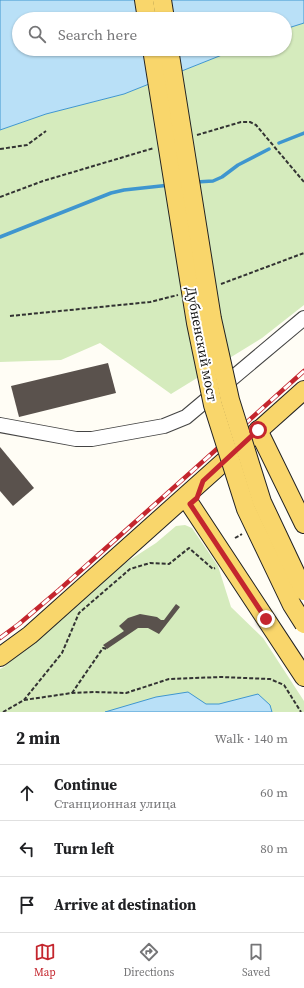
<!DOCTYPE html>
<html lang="en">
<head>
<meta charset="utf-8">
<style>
  :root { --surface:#fff; --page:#f2f2f2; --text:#202124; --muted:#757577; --line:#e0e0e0; --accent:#c4262e }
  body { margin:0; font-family:"Source Serif 4",serif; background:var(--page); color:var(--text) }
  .stop { position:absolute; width:12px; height:12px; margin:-9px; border:3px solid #c4262e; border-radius:50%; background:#fff }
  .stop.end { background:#c4262e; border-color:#fff; box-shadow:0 1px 4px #0008 }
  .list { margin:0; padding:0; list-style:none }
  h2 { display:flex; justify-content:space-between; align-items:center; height:52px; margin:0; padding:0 16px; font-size:17px }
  h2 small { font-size:13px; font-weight:400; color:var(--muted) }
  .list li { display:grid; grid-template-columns:26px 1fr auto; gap:12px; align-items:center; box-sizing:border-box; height:56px; padding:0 16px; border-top:1px solid var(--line) }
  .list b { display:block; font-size:15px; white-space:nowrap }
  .list p { margin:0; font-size:13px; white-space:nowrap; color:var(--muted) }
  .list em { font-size:13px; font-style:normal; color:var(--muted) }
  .icon { flex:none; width:22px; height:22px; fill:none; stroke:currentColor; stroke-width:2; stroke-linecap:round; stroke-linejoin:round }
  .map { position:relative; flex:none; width:304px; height:712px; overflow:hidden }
  .search { position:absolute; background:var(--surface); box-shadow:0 1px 3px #0004; left:12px; right:12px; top:12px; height:44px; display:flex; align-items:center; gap:10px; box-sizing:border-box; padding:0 14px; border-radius:22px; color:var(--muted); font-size:15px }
  .sheet { height:220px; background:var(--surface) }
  nav { display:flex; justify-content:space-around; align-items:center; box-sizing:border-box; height:56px; border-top:1px solid var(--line); background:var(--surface); font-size:11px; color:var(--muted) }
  nav a { display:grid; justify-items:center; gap:2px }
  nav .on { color:var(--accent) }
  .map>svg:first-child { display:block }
  .green { fill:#d5ebbd }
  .water { fill:#b9e0f7; stroke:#3f96cf }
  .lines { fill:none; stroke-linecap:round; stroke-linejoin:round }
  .stream { stroke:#3f96cf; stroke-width:3.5 }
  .building { fill:#5a524d }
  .minor-casing { stroke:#444; stroke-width:16 }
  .major-casing { stroke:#222; stroke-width:20 }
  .path { stroke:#333; stroke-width:2; stroke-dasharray:4 2; stroke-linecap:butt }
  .minor { stroke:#fff; stroke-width:14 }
  .major { stroke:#f9d66b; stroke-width:18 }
  .rail-casing { stroke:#c4262e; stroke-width:4.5 }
  .rail { stroke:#fff; stroke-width:3; stroke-dasharray:9; stroke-linecap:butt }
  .major-bridge-casing { stroke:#222; stroke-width:20; stroke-linecap:butt }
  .major-bridge { stroke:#f9d66b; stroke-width:18 }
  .route { stroke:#c4262e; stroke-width:5 }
  .labels { text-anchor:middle; stroke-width:4; stroke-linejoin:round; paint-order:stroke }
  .street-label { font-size:14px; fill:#111; stroke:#fff }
</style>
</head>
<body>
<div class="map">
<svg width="304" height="712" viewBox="0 0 304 712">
  <rect width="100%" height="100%" fill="#fffdf5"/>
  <!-- green -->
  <g class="green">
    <polygon points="304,23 304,305 262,338 171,394 100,343 61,360 0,362 0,130 46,114 124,94 237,49 285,49 285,29"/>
    <polygon points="185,525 192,528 218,566 231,607 263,638 304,701 304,712 0,712 0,669 4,667 108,574 156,543 176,526"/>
  </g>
  <!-- water -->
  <g class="water">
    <polygon points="0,0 304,0 304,23 285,29 285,19 19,19 19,49 237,49 124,94 46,114 0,130"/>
    <polygon points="188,692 206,704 219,704 258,694 270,705 272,712 105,712 156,697"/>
  </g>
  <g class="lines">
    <!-- stream -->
    <g class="stream">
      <polyline points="279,143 304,133"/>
      <polyline points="196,182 213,181 222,177 238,165 269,149"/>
      <polyline points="0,237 111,193 124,190 170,185"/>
    </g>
  </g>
  <!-- building -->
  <g class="building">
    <polygon points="108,363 116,393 19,417 11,386"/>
    <polygon points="0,447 34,488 13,506 0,491"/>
    <polygon points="176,604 180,607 159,634 148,628 138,628 107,649 103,645 124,631 119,626 128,618 140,614 157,617 161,620 164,620"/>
  </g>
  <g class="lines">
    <!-- minor casing -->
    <g class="minor-casing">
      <polyline id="minor" points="0,425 76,439 92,439 164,426 186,417 304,318"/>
    </g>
    <!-- major casing -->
    <g class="major-casing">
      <g id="major">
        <polyline points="144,0 147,19"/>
        <polyline points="162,0 165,19"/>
        <polyline points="258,430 304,524"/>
        <polyline points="190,504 304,677"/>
        <polyline points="0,657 30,635 304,390"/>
      </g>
    </g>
    <!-- path -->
    <g class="path">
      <polyline points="197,135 241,122 250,122 256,125 304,182"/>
      <polyline points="0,149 27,145 46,131"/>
      <polyline points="0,197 43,181 154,148"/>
      <polyline points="221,284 304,253"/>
      <polyline points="10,316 150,302 178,295"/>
      <polyline points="235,538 242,534"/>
      <polyline points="72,693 103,648 107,649"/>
      <polyline points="24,700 72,693 94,692 126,693 169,679 221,677 270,679 284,685 301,712"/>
      <polyline points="3,712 24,700 62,653 79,613 130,569 150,563 169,564 189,548 213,569 215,568"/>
    </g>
    <!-- minor -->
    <use href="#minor" class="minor"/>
    <!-- major -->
    <use href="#major" class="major"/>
    <!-- rail casing -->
    <g class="rail-casing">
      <polyline id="rail" points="0,638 19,624 59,590 304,371"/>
    </g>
    <!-- rail -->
    <use href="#rail" class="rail"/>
    <!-- major-bridge casing -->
    <g class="major-bridge-casing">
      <g id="major-bridge">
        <polyline points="152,49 196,323 213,405 246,509 292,605 304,624"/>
        <polyline points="169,49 212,319 230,400 262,502 304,591"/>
      </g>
    </g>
    <!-- major-bridge -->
    <use href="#major-bridge" class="major-bridge"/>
  </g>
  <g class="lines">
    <!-- route -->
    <polyline class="route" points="258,430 203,481 197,498 190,504 266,619"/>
  </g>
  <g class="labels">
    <!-- street labels -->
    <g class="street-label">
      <text transform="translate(202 344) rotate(79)" y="5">Дубненский мост</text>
    </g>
  </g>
</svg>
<div class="stop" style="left:258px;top:430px"></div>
<div class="stop end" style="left:266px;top:619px"></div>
<div class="search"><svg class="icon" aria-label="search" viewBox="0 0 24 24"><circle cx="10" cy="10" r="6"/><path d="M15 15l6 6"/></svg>Search here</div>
</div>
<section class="sheet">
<h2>2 min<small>Walk · 140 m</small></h2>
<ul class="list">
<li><svg class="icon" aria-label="ahead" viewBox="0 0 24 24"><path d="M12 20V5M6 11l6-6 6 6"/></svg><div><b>Continue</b><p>Станционная улица</p></div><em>60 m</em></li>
<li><svg class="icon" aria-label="left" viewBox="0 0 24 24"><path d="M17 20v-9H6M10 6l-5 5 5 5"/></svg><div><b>Turn left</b></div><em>80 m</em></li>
<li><svg class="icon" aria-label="arrive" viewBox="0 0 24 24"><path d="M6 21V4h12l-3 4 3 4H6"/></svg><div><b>Arrive at destination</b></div></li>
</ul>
</section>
<nav>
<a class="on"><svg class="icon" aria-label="map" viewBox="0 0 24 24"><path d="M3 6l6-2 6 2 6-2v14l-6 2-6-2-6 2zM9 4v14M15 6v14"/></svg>Map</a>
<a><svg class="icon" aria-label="directions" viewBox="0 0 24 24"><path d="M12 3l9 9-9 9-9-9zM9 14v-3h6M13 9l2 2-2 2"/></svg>Directions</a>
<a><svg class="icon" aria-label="saved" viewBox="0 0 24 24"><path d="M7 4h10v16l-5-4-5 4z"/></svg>Saved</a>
</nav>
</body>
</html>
